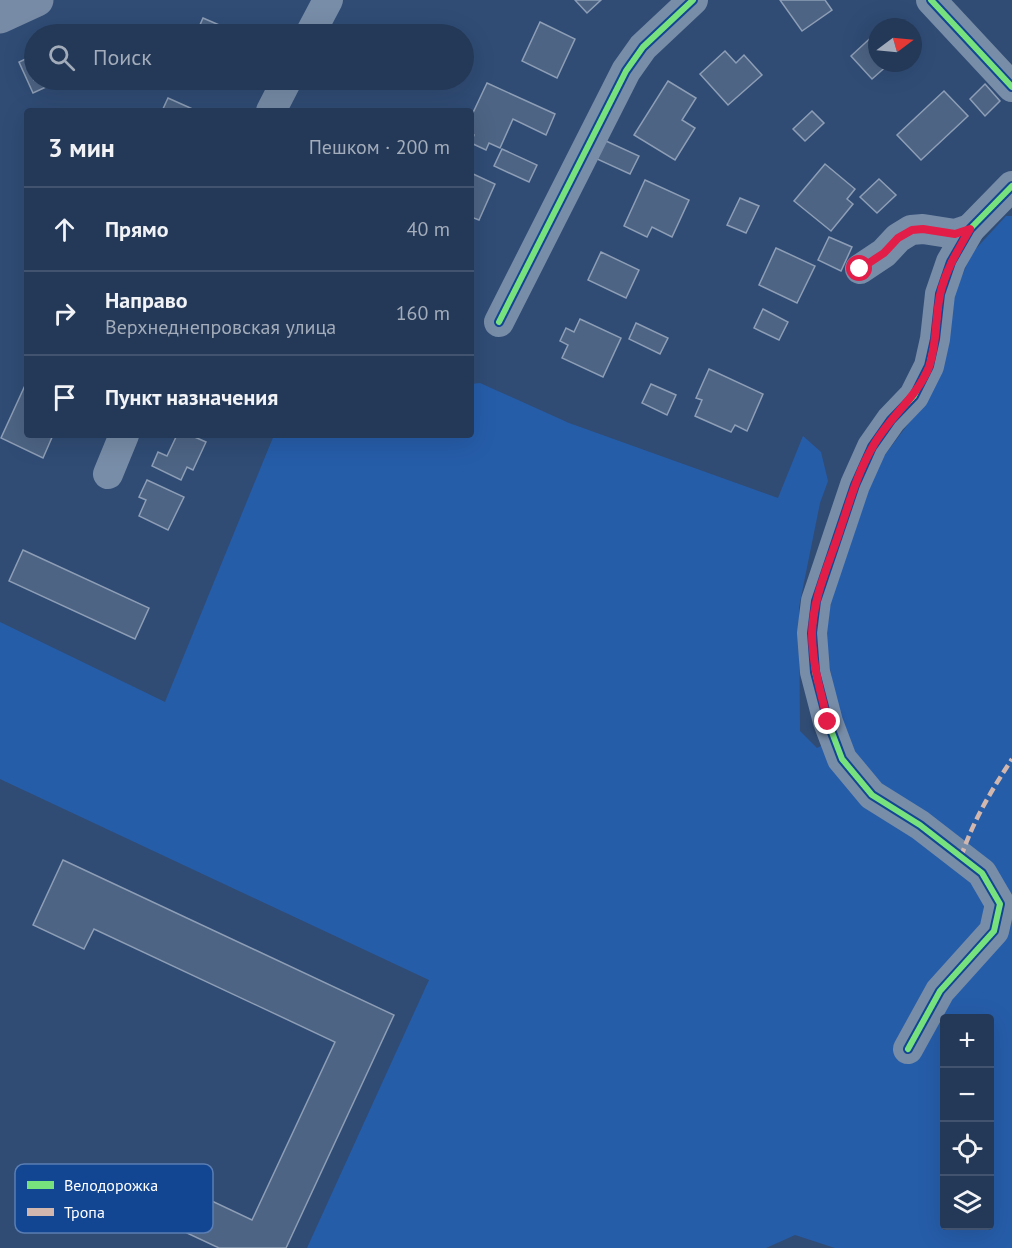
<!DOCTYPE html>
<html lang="ru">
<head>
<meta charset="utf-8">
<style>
  :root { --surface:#243958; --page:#2c405e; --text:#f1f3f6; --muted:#a3acba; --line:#41536e }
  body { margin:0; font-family:"PT Sans",sans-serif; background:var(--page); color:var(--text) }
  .controls { position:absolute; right:18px; bottom:18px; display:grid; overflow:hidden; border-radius:6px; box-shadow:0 6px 24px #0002 }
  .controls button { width:54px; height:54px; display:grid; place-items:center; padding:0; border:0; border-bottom:2px solid var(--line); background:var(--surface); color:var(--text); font:30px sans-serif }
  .compass { position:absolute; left:868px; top:18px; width:54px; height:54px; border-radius:50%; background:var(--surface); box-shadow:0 6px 24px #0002; rotate:74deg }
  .stop { position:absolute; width:18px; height:18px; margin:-14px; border:4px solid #e11d48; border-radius:50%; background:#fff }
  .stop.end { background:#e11d48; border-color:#fff; box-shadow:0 2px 6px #0008 }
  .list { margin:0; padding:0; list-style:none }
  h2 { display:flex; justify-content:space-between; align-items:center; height:78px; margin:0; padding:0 24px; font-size:26px }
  h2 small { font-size:20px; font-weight:400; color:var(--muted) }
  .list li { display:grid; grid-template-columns:39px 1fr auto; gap:18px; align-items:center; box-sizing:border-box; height:84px; padding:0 24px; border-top:2px solid var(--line) }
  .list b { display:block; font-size:22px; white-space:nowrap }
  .list p { margin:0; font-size:20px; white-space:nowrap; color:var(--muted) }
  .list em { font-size:20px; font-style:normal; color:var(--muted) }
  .icon { flex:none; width:33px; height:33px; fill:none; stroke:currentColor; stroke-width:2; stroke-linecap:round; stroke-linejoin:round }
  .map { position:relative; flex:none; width:1012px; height:1248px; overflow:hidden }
  .search { position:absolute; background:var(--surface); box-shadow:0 6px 24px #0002; left:24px; top:24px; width:450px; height:66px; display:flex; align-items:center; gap:15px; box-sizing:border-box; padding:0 21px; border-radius:33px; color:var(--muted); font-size:22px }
  .panel { position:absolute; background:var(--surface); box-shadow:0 6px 24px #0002; left:24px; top:108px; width:450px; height:330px; border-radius:6px }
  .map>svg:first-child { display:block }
  .green { fill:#265da9; fill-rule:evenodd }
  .building { fill:#4d6484; stroke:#8d9eb6; stroke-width:1.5 }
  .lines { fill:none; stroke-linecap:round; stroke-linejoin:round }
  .minor { stroke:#788da8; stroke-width:30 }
  .major { stroke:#778ba6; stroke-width:33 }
  .quiet { stroke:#d1b7ad; stroke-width:4.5; stroke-dasharray:9 4.5; stroke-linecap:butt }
  .cycleway-casing { stroke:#134692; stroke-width:10 }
  .cycleway { stroke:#77e17e; stroke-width:6 }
  .route { stroke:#e11d48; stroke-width:8 }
  .key { fill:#134692; stroke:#5a7eb3; stroke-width:1.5 }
  .key-label { font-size:16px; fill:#fff }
</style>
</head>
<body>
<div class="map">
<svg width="1012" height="1248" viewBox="0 0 1012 1248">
  <rect width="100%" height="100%" fill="#304c75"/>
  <!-- green -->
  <path class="green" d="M1006 216H1012V1248H835L795 1235 766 1248H307L429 980 0 779V622L165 702 274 435H471V384L480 383 569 423 778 498 803 436 821 452 828 481 820 503 799 607 800 731 817 748 843 735 825 643 833 587 878 464 930 395 945 315 972 253ZM944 1018H990V1226H944Z"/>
  <!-- building -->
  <g class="building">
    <polygon points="575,0 601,0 587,13"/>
    <polygon points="780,0 825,0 832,10 802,31"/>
    <polygon points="203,18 240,34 196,34"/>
    <polygon points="540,22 575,39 557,78 522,61"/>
    <polygon points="877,32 877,63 890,63 872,79 851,56"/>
    <polygon points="725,51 736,63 744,55 762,75 728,105 700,74"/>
    <polygon points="34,55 34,80 61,80 33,93 19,62"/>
    <polygon points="668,81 696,98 682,120 695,128 675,160 634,135"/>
    <polygon points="487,83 555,114 546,135 513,119 500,148 489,143 486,150 471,143 474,135 471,134 471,117"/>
    <polygon points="985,84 1000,101 985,116 970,99"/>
    <polygon points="944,91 968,116 921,160 897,135"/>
    <polygon points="168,98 197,111 162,111"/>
    <polygon points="812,111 824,123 805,141 793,129"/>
    <polygon points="606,141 639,156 630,174 597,159"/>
    <polygon points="502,149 537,165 529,182 494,166"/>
    <polygon points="825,164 855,189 847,199 853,204 831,231 794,201"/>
    <polygon points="471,173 495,184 479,220 471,217"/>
    <polygon points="879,179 896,195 877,213 860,197"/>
    <polygon points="645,180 689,200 672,237 652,227 647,237 624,226"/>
    <polygon points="740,198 759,206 746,233 727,225"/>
    <polygon points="829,237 852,247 841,271 818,260"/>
    <polygon points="776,248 815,266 797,303 759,285"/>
    <polygon points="601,252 639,270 626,298 588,280"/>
    <polygon points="763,309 788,322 779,340 754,328"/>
    <polygon points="580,319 621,338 603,377 562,358 568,345 560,341 566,328 574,332"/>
    <polygon points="636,323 668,338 660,354 629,339"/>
    <polygon points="709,369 763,394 747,431 735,425 731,432 695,416 702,400 696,398"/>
    <polygon points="27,381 27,435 53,435 43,458 1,438"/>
    <polygon points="651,384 676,395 667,415 642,403"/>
    <polygon points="177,435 190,435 206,442 193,470 187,467 181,480 152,466 158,452 167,456"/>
    <polygon points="147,480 184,497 168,530 139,516 146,500 139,497"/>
    <polygon points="23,550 149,608 135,639 9,581"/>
    <polygon points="63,860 394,1015 286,1248 219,1248 142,1212 159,1176 252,1220 335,1042 94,929 84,949 33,925"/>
  </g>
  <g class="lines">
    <!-- minor -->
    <g class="minor">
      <polyline points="931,0 1012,87"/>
      <polyline points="310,34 328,0"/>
      <polyline points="271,111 287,80"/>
      <polyline points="860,269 884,253 898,238 911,230 923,229 955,234 970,229"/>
      <polyline points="499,322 626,71 643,47 693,0"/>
      <polyline points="108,474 124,435"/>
      <polyline points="908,1049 940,991 994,931 1000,904 982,873 920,825 872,795 842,759 828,722 815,672 812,633 816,601 855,485 872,447 891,420 914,396 929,366 935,339 940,294 951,262 970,229 1012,186"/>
    </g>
    <!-- major -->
    <polyline class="major" points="0,17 37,0"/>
    <!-- quiet -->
    <path class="quiet" d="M961 857C973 821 991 791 1012 759"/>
    <!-- cycleway casing -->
    <g class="cycleway-casing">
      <g id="cycleway">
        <polyline points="931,0 1012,87"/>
        <polyline points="499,322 626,71 643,47 693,0"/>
        <polyline points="908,1049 940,991 994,931 1000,904 982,873 920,825 872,795 842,759 828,722 815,672 812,633 816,601 855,485 872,447 891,420 914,396 929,366 935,339 940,294 951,262 970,229 1012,186"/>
      </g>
    </g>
    <!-- cycleway -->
    <use href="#cycleway" class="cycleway"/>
  </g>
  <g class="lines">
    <!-- route -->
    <path class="route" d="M828 722C821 693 812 664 812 633 813 598 828 566 839 533 849 504 857 474 872 448 888 418 916 399 929 367 937 344 935 319 940 295 945 271 958 250 970 229L955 234 923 229 912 230 898 238 884 253 860 269"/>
  </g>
  <!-- legend -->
  <rect x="15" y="1164" width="198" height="69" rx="9" class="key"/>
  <rect x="27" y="1181" width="27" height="8" fill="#77e17e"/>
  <rect x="27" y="1208" width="27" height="8" fill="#d1b7ad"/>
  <g class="key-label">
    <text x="64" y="1191">Велодорожка</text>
    <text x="64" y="1218">Тропа</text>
  </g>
</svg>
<div class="controls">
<button>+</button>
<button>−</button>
<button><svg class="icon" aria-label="locate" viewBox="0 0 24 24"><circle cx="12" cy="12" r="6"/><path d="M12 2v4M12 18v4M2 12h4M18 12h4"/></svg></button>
<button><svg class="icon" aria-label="layers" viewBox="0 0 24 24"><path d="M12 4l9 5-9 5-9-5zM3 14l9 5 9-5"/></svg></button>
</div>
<svg class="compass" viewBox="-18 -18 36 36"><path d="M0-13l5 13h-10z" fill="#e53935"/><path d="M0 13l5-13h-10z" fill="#a3acba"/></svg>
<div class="stop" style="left:860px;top:269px"></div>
<div class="stop end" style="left:828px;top:722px"></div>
<div class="search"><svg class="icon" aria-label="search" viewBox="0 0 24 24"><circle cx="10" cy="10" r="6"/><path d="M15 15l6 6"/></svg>Поиск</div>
<section class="panel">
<h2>3 мин<small>Пешком · 200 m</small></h2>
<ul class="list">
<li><svg class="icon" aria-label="ahead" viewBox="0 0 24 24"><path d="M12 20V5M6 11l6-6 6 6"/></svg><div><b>Прямо</b></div><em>40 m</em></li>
<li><svg class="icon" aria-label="right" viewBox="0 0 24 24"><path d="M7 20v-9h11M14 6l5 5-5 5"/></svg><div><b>Направо</b><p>Верхнеднепровская улица</p></div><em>160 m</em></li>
<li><svg class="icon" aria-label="arrive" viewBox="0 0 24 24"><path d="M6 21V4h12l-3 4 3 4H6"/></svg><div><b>Пункт назначения</b></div></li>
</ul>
</section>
</div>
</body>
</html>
